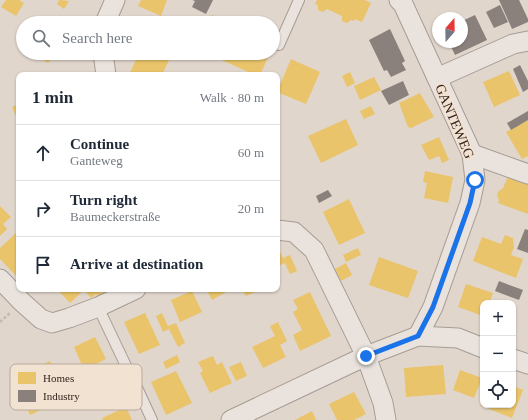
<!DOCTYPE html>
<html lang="en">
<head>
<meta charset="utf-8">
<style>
  :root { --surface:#fff; --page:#f6f6f7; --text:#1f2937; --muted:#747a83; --line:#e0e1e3 }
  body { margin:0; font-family:Georgia,serif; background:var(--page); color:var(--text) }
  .controls { position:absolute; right:12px; bottom:12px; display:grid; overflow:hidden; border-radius:8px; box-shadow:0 1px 3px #0004 }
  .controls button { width:36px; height:36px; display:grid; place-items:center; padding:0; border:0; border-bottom:1px solid var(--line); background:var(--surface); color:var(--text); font:20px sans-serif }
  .compass { position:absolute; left:432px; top:12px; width:36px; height:36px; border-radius:50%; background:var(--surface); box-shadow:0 1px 3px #0004; rotate:20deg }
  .stop { position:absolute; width:12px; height:12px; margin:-9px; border:3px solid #1a73e8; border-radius:50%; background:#fff }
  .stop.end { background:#1a73e8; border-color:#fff; box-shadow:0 1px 4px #0008 }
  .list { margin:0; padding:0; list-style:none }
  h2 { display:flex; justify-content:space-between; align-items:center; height:52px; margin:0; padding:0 16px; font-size:17px }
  h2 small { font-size:13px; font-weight:400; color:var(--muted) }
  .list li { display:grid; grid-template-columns:26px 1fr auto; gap:12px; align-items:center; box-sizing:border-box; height:56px; padding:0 16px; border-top:1px solid var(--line) }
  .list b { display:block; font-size:15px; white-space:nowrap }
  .list p { margin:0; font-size:13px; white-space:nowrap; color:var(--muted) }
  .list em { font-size:13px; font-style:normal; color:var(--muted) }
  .icon { flex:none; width:22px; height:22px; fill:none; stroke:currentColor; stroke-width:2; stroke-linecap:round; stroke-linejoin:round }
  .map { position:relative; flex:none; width:528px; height:420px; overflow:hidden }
  .search { position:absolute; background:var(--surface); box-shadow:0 1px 3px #0004; left:16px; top:16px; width:264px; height:44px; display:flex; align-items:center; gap:10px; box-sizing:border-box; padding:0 14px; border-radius:22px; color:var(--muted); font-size:15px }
  .panel { position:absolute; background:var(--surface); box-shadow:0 1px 3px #0004; left:16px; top:72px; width:264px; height:220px; border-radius:8px }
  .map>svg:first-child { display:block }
  .homes { fill:#e9c46a }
  .industry { fill:#8a817c }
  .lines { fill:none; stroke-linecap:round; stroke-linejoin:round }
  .service-casing { stroke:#a69c95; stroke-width:12 }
  .minor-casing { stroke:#a69c95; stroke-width:21 }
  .path { stroke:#c2bab4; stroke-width:2.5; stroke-dasharray:3 2; stroke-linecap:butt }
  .service { stroke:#eae3dd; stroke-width:10 }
  .minor { stroke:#eae3dd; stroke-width:19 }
  .route { stroke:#1a73e8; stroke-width:5 }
  .labels { text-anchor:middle; stroke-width:4; stroke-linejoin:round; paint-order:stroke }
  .street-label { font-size:14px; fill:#34241e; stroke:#f2e2d2 }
  .key { fill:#f2e2d2; stroke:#b9a99c; stroke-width:1 }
  .key-label { font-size:11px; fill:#34241e }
</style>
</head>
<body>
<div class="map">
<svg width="528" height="420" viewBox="0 0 528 420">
  <rect width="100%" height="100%" fill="#e1d6cc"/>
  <!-- homes -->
  <g class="homes">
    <polygon points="6,0 19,0 24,3 16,16 1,7"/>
    <polygon points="59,0 69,1 64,9 57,4"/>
    <polygon points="141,0 167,0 161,16 138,6"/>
    <polygon points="317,0 365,0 371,3 362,22 355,19 354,21 351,20 347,23 342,21 342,16 327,9 323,12 318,10 318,5 315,4"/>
    <polygon points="212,15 230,23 209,23"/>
    <polygon points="32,53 54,53 48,63"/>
    <polygon points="139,53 152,53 169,60 162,75 129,75"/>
    <polygon points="206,53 270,53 260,75 255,75"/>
    <polygon points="291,59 320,72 306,104 277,92"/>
    <polygon points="509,71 520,95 494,107 483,82"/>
    <polygon points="350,72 355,83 347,87 342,76"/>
    <polygon points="374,77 381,90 360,100 354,86"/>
    <polygon points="420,93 434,117 411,128 408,127 399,103"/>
    <polygon points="19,104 19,123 12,107"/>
    <polygon points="371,106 375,114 364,119 360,111"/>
    <polygon points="346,119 358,145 321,163 308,136"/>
    <polygon points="528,120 528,156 522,159 506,132"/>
    <polygon points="439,137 449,160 442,163 439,156 429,160 421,145"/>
    <polygon points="425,171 453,177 448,203 424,198 427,183 423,182"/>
    <polygon points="508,176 528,183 528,214 498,203 499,200 497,196 498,192 503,188"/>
    <polygon points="349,199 365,233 339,245 323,212"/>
    <polygon points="0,206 11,217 3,224 7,229 0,236"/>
    <polygon points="17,232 19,234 19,279 0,259 0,248"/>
    <polygon points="505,235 513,238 514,247 511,255 523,259 516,278 473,261 482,237 501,244"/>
    <polygon points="358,248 361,255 346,262 343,255"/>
    <polygon points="279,250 283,258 290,255 297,271 290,274 285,263 278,266 277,251"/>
    <polygon points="379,257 418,271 408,298 369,285"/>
    <polygon points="346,263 352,275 341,281 335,269"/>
    <polygon points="466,284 493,293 489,303 483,303 483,316 458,307"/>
    <polygon points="57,289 105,289 106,290 99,298 96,294 91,298 84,290 70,303"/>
    <polygon points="206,289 224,289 226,292 212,300"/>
    <polygon points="242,289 262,289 246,296"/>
    <polygon points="192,291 202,312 180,322 171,300"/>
    <polygon points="310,292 331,336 300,351 293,335 302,330 293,312 298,309 293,300"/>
    <polygon points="145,313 160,345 139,354 124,322"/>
    <polygon points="162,313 168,326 176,323 185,343 178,347 169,329 163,332 156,316"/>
    <polygon points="278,322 287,341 280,345 286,357 263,368 252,347 275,336 270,326"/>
    <polygon points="95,337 106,359 84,370 74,347"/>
    <polygon points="177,355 180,362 166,369 163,362"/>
    <polygon points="213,356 217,365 222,362 232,383 210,393 200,373 203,371 198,362"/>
    <polygon points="50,361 67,398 30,415 17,388 26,384 21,375"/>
    <polygon points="241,362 247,376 236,381 229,367"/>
    <polygon points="443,365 446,394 406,397 404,368"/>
    <polygon points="460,370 482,378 474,398 453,390"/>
    <polygon points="176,371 192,403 166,415 151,382"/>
    <polygon points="513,386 523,390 512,418 479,405 513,405"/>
    <polygon points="354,392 366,414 354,420 337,420 329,404"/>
    <polygon points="126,407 132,420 103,420 102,418"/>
    <polygon points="312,411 316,420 295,420"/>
  </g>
  <!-- industry -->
  <g class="industry">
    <polygon points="192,0 213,0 206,14 192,7 195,1"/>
    <polygon points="499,0 519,0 528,19 528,22 512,29"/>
    <polygon points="500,5 508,22 494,28 486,12"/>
    <polygon points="475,15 487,40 455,55 449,42 462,42 462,21"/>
    <polygon points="390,29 405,61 402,63 406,70 391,77 387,70 384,71 369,40"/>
    <polygon points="520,65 528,81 528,89 523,92 513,69"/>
    <polygon points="403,81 409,95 389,105 381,91"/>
    <polygon points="528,111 528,120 511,130 507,123"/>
    <polygon points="328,190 332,196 319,203 316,196"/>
    <polygon points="525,229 528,230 528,253 517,249"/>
    <polygon points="499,281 523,290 519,300 495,291"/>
  </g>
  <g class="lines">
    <!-- service casing -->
    <g class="service-casing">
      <g id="service">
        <polyline points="279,45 299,0"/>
        <polyline points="98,307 128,370"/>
        <polyline points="134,381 152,420"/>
      </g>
    </g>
    <!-- minor casing -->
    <g class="minor-casing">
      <g id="minor">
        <polyline points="399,0 403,4 472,154 475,180 470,203 433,307 418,336"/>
        <polyline points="105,23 115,0"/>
        <polyline points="103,53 106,75"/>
        <polyline points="437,78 513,44 528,41"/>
        <polyline points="472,154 528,174"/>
        <polyline points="277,230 294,232 314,250 366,356 383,403 386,420"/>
        <polyline points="0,279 22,302 41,319 52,323 69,318 98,307 136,289"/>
        <polyline points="513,359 528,364"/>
        <polyline points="231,420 366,356 418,336 458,338 483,348"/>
      </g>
    </g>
    <!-- path -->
    <polyline class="path" points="0,322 10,313"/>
    <!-- service -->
    <use href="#service" class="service"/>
    <!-- minor -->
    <use href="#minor" class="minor"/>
  </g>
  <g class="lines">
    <!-- route -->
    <polyline class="route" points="366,356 418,336 433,307 470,203 475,180"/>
  </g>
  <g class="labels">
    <!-- street labels -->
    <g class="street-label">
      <text transform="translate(455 121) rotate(67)" y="5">GANTEWEG</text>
    </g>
  </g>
  <!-- legend -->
  <rect x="10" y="364" width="132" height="46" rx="6" class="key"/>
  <rect x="18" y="372" width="18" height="12" fill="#e9c46a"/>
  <rect x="18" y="390" width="18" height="12" fill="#8a817c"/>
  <g class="key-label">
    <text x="43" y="382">Homes</text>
    <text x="43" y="400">Industry</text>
  </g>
</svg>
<div class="controls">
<button>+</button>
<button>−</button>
<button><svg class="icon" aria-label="locate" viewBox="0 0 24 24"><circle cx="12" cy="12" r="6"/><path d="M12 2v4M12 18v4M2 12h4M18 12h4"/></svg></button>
</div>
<svg class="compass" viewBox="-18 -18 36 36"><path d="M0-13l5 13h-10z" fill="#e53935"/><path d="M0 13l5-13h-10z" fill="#747a83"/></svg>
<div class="stop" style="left:475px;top:180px"></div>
<div class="stop end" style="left:366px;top:356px"></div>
<div class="search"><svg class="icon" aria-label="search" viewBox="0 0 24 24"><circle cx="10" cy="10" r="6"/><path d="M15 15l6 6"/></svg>Search here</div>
<section class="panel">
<h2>1 min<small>Walk · 80 m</small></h2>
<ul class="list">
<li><svg class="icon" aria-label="ahead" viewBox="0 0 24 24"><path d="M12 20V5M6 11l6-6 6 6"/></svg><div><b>Continue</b><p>Ganteweg</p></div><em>60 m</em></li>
<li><svg class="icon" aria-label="right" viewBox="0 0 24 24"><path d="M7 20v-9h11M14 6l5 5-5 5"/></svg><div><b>Turn right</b><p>Baumeckerstraße</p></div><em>20 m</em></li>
<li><svg class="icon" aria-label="arrive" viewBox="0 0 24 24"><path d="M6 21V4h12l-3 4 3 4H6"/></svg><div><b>Arrive at destination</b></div></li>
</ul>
</section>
</div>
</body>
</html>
